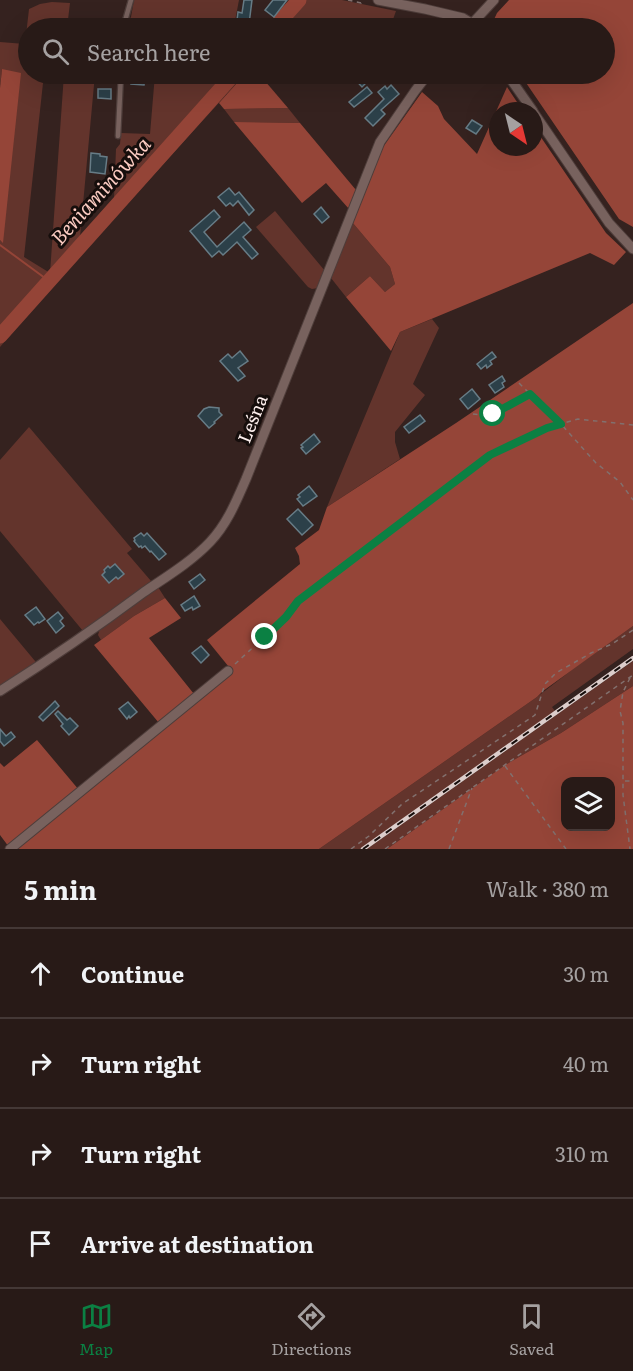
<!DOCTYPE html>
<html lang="en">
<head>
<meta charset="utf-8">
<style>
  :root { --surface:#281a17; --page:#302320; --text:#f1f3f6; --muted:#a5a1a1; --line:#443836; --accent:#0b8043 }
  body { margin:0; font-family:Literata,serif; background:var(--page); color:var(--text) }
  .controls { position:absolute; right:18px; bottom:18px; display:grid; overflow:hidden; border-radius:12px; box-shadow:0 6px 24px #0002 }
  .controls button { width:54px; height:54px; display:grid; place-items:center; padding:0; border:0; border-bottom:2px solid var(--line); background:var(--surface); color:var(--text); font:30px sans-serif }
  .compass { position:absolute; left:489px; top:102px; width:54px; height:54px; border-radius:50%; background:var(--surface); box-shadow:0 6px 24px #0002; rotate:145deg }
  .stop { position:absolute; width:18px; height:18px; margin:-14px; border:4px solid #0b8043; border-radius:50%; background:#fff }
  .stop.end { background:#0b8043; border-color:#fff; box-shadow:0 2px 6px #0008 }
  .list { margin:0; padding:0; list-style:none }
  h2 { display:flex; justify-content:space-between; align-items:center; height:78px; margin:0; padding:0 24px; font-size:26px }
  h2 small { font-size:20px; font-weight:400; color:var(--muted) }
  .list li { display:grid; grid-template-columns:39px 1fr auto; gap:18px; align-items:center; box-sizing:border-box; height:90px; padding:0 24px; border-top:2px solid var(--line) }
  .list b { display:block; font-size:22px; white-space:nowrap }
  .list em { font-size:20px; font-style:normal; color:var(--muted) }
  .icon { flex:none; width:33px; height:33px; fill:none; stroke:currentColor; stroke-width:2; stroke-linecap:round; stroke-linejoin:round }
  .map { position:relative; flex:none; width:633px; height:849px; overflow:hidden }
  .search { position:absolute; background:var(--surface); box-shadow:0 6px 24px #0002; left:18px; right:18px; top:18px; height:66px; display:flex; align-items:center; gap:15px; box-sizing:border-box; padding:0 21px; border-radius:33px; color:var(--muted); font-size:22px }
  .sheet { height:438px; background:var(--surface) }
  nav { display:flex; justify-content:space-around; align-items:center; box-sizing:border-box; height:84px; border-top:2px solid var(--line); background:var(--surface); font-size:16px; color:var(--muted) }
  nav a { display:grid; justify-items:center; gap:3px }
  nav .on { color:var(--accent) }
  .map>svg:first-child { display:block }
  .built { fill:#422924 }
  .green { fill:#63342c }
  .forest { fill:#954538; fill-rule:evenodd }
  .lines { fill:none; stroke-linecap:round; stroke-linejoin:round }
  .stream { stroke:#944437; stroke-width:2 }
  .river { stroke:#944437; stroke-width:15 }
  .building { fill:#2c4049; stroke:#677c86; stroke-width:1.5 }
  .lane-casing { stroke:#4e3d3a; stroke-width:7 }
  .street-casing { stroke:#4e3d3a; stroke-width:11 }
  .path { stroke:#82706e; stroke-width:1.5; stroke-dasharray:4.5 4.5; stroke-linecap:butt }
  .lane { stroke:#78625e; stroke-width:4.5 }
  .street { stroke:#78625e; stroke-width:9 }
  .rail-casing { stroke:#dccdcb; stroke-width:4.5 }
  .rail { stroke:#160e0c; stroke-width:2; stroke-dasharray:7; stroke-linecap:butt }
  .route { stroke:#0b8043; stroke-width:8 }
  .labels { text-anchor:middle; stroke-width:6; stroke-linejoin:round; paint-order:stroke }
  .street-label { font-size:18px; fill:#fdefed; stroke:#160e0c }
  .water-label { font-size:20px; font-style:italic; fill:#fcccc2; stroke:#160e0c }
</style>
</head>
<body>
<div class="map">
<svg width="633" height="849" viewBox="0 0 633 849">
  <rect width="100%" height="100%" fill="#35221f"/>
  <!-- built -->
  <polygon class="built" points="633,656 633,661 395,830 367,849 360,849"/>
  <!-- green -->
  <g class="green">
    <polygon points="134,0 239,0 234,26 237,28 127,28 127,24 131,17"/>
    <polygon points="293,0 342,0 396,11 390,28 288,28 287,27 285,28 267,28"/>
    <polygon points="52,2 70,3 67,28 28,28 28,74 44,74 24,257 50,273 64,74 95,74 80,237 114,198 116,149 120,144 121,133 150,134 155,74 245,74 58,280 0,347 0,240 3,242 2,69 0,87 0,42 25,44 29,9 40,4"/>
    <polygon points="288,108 300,123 234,122 224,109"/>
    <polygon points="275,211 325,271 318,288 312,289 308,287 256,227"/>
    <polygon points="352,222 390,267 395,284 385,292 370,276 346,297 331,278"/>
    <polygon points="432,319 439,328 413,384 425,395 395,432 395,442 400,459 327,507 400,332"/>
    <polygon points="29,427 132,549 127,553 151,581 83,631 0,531 0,460"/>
    <polygon points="158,587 165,598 134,616 101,640 98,635 100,628"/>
    <polygon points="0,619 35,661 35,664 0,687"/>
    <polygon points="633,626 633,649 552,707 555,711 360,849 319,849 537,697 573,669"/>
    <polygon points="633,661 633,686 561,733 505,765 387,849 367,849"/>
  </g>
  <!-- forest -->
  <g class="forest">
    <polygon points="509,0 633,0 633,227 619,219 520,74 604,74 604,28 490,28 497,13"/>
    <polygon points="2,69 21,73 3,243 0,240 0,88"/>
    <polygon points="245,74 259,74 288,108 224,109 219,103"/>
    <polygon points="507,87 523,111 498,111 498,147 534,147 534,127 606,233 626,252 614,265 590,253 400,332 391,351 346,297 370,276 385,292 395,284 390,267 352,222 383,147 422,92 438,106 444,119 477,154"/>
    <polygon points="234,122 300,123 356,190 349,209 326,183 302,203"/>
    <polygon points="633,303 633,626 543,691 537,697 319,849 16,849 233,672 207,640 300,564 299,556 295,548 319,530 327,507 456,423"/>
    <polygon points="165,598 181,618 149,638 194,694 159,723 94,645 134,616"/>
    <path d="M633 686V849H387L505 765 561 733ZM566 782H610V826H566Z"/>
    <polygon points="37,740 79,790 9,847 0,835 0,763 4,767"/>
  </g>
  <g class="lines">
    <!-- stream -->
    <polyline class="stream" points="0,245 49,281"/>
    <!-- river -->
    <g class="river">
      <polyline points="274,28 299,0"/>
      <polyline points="0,336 234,74"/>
    </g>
  </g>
  <!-- building -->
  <g class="building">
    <polygon points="244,0 252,0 249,24 244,21 237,20 238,12 242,13"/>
    <polygon points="273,0 287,0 274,17 265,10"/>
    <polygon points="132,74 141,74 141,75 145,76 144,85 131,84"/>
    <polygon points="350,74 368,74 364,77 367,82 362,87"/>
    <polygon points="391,85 399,94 381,110 385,114 373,126 365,118 384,99 378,92 385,86 387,89"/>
    <polygon points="367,87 372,93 354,107 349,102"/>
    <polygon points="98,89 111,89 111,99 98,98"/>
    <polygon points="472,120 482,126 476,134 466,128"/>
    <polygon points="91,153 100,154 100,156 107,157 105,174 90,172"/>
    <polygon points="229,188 235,195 239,192 254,210 249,215 238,201 233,206 230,203 226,206 218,197"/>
    <polygon points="321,207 329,217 322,223 314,214"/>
    <polygon points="214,210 220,217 204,232 217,247 244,222 251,230 243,237 258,254 252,259 237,242 223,255 219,251 212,257 190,231"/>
    <polygon points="240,351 248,361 238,368 245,376 238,381 220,361 228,354 232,358"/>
    <polygon points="492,352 496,357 490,361 492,364 487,368 486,365 481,369 477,364"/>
    <polygon points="502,376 505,381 502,383 504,387 495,393 489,385"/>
    <polygon points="472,389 480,399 468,409 460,399"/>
    <polygon points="209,407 219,408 219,412 222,415 214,422 215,423 209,428 198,416 204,409"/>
    <polygon points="420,415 425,421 409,433 404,427"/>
    <polygon points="314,434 320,442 306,454 301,448 303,447 301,445"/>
    <polygon points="309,486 317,496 303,506 297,499 300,497 298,495"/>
    <polygon points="298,509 313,525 302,535 287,519"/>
    <polygon points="141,533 144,536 147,533 166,554 159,560 151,551 150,552 145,546 142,548 141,546 139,547 134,541 135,540 134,538"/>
    <polygon points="115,564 124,574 118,579 116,577 109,583 102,575 105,572 104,570 108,566 110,568"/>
    <polygon points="200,574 205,580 194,589 189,582"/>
    <polygon points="194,596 200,606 193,610 192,607 185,611 181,605"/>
    <polygon points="36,607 45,619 39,623 38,622 34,625 25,615"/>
    <polygon points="58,612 63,618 60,621 64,626 56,633 47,621"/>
    <polygon points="201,646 209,655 201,663 192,653"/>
    <polygon points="55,701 59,706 43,721 39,717"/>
    <polygon points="128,702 137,712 130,718 129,716 127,719 119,709"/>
    <polygon points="58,711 67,720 70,718 78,726 69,735 61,726 63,724 55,714"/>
    <polygon points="0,729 6,736 11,732 15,737 4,746 0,741"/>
  </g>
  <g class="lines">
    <!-- lane casing -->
    <g class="lane-casing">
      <g id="lane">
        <polyline points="123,28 131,0"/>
        <polyline points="118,136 121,74"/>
      </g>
    </g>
    <!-- street casing -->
    <g class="street-casing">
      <g id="street">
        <polyline points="378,0 425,9 463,18 468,21 475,28"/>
        <polyline points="468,28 494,0"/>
        <polyline points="507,74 533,111"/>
        <polyline points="534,113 609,223 633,249"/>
        <path d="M0 691C49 660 97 627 144 592 166 577 191 562 210 542 227 524 236 502 246 479L380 142 415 91 428 74"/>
        <polyline points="10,849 228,671"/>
      </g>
    </g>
    <!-- path -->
    <g class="path">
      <polyline points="348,0 361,3 362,0"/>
      <polyline points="519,383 529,393"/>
      <path d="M473 414C494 418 512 403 530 394L561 424 596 463 620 482 633 500"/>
      <polyline points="235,664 286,617 298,601 490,455 547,428 578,419 633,425"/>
      <polyline points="630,678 623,692 620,711 623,723 623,795 630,849"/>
      <polyline points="505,766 566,849"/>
      <polyline points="625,781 633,781"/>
      <polyline points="351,849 369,836 402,804 535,715 545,684 556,673 591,653 612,644 633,630"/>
      <polyline points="385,849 633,675"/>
      <polyline points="449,849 472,788"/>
    </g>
    <!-- lane -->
    <use href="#lane" class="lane"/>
    <!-- street -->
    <use href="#street" class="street"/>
    <!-- rail casing -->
    <g class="rail-casing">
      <polyline id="rail" points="363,849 633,658"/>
    </g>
    <!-- rail -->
    <use href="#rail" class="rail"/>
  </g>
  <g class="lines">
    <!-- route -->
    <polyline class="route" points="265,637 286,617 298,601 490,455 547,428 561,424 530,394 493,414"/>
  </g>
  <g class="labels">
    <!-- street labels -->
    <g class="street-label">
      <text transform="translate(253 419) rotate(-68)" y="6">Leśna</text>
    </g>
    <!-- water labels -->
    <g class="water-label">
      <text transform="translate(101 191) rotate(-48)" y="7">Beniaminówka</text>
    </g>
  </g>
</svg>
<div class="controls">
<button><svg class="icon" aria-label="layers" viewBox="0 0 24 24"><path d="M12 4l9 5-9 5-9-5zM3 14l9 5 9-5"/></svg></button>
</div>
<svg class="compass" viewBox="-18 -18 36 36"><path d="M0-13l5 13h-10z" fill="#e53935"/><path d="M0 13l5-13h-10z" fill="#a5a1a1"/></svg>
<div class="stop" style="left:493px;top:414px"></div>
<div class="stop end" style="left:265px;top:637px"></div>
<div class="search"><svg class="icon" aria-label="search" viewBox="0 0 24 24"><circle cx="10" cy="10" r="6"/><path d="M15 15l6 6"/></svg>Search here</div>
</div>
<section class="sheet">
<h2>5 min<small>Walk · 380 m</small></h2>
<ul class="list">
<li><svg class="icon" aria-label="ahead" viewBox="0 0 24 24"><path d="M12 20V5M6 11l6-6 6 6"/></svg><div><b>Continue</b></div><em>30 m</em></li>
<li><svg class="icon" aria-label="right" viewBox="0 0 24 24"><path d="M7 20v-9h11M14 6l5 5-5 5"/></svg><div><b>Turn right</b></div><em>40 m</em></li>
<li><svg class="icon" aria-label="right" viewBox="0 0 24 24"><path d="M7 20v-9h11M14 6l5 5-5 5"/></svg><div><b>Turn right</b></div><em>310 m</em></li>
<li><svg class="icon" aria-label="arrive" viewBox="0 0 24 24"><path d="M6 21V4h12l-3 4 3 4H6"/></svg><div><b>Arrive at destination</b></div></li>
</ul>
</section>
<nav>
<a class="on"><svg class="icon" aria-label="map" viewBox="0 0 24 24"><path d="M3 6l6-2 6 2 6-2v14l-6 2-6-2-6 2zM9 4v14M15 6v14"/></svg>Map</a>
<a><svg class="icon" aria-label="directions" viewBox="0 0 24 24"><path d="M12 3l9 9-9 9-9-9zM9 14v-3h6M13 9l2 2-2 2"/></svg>Directions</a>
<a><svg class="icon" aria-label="saved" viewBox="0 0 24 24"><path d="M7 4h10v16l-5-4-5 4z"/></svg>Saved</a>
</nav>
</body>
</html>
